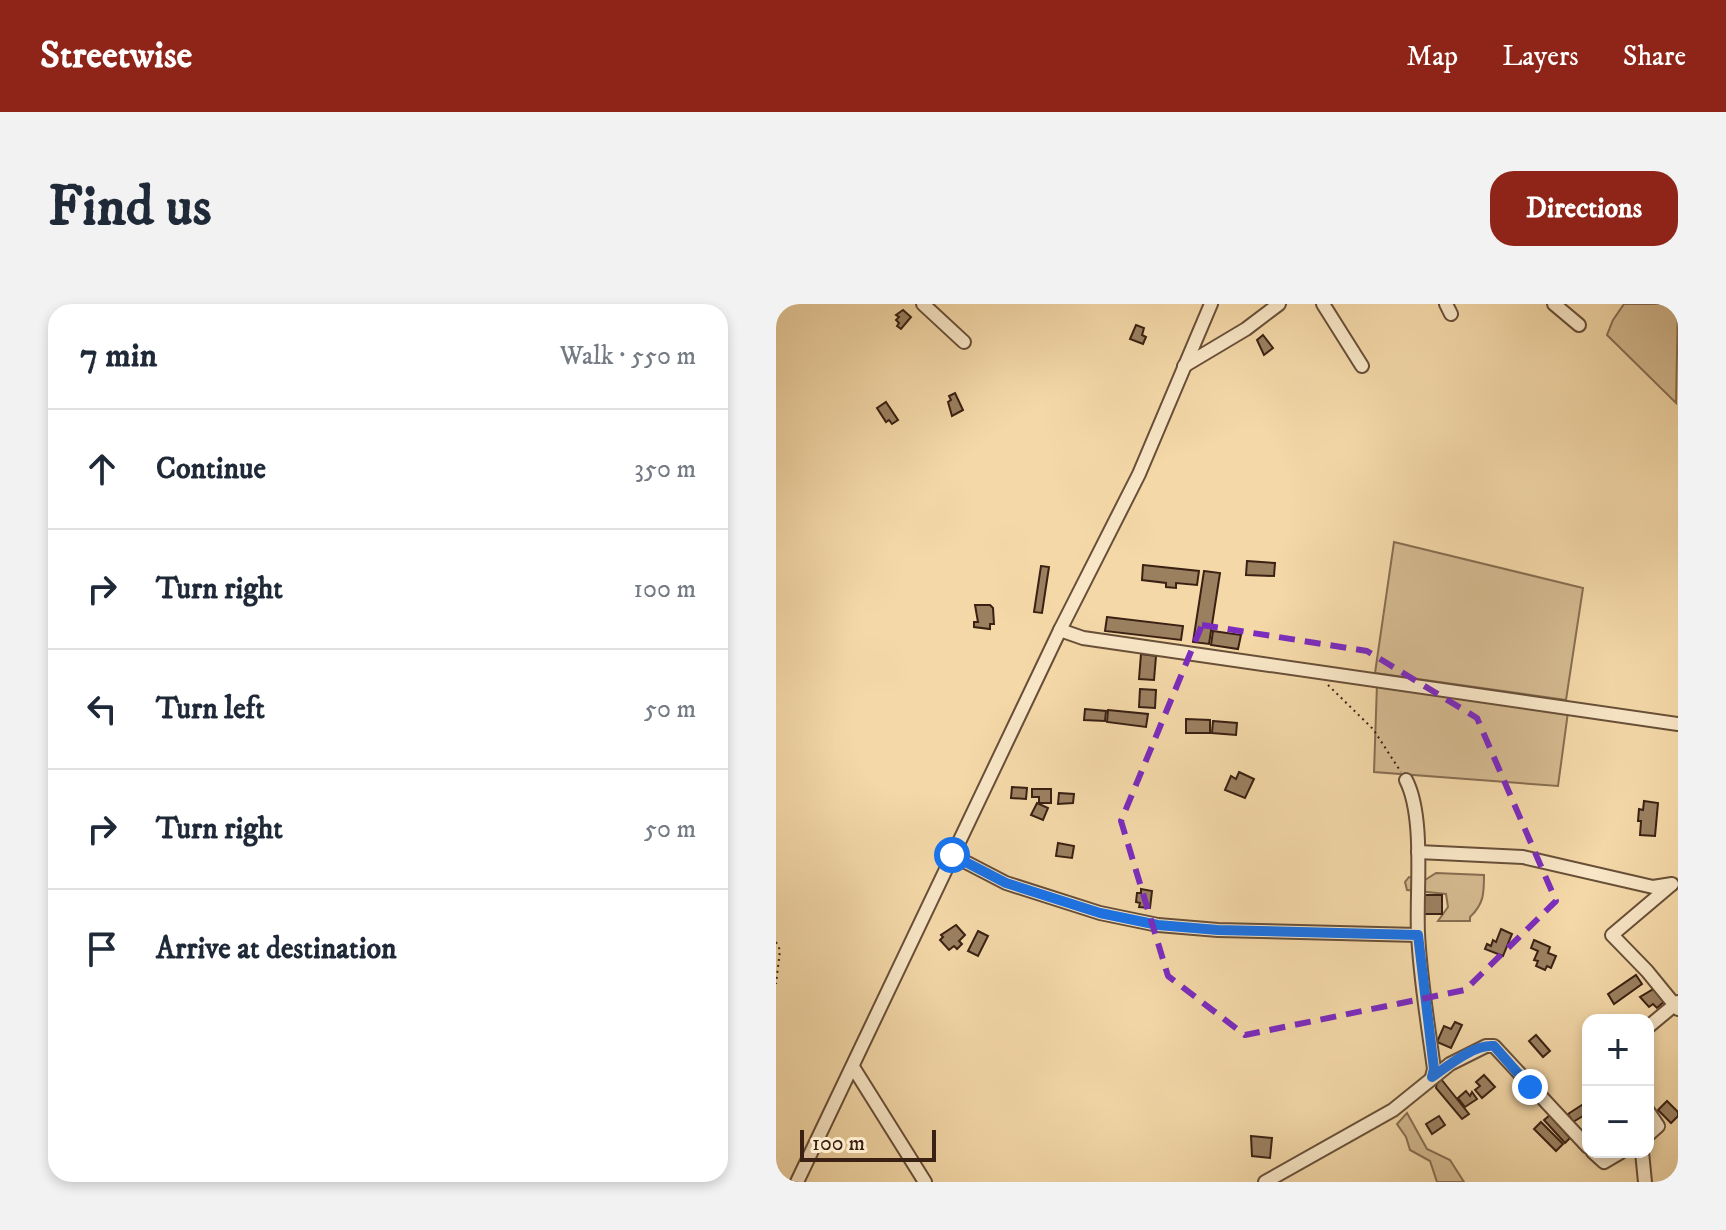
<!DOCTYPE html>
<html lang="en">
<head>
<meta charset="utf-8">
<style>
  :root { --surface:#fff; --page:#f2f2f3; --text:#1f2937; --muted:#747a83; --line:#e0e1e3; --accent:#8f2418 }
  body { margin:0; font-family:"IM FELL DW Pica",serif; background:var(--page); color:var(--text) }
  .controls { position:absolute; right:24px; bottom:24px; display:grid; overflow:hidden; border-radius:16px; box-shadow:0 4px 12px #0003 }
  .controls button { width:72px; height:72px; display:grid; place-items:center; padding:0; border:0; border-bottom:2px solid var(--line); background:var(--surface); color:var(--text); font:40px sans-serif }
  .scale { position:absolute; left:24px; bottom:20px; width:136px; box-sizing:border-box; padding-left:8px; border:4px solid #3a2113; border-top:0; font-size:22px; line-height:28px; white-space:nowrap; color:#3a2113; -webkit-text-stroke:6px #f8e6c6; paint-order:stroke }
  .stop { position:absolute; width:24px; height:24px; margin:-18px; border:6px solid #1a73e8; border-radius:50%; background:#fff }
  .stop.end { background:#1a73e8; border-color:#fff; box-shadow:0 2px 8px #0008 }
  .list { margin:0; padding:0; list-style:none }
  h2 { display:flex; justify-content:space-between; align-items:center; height:104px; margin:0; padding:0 32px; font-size:34px }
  h2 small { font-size:26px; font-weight:400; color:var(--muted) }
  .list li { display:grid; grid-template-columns:52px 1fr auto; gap:24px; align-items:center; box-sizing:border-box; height:120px; padding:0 32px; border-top:2px solid var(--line) }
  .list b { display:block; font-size:30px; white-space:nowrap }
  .list em { font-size:26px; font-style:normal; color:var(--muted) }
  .icon { flex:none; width:44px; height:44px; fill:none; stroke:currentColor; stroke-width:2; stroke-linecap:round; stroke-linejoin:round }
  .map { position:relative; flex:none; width:902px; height:878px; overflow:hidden; border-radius:24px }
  header { display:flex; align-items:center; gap:48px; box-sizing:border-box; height:112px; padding:0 40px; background:var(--accent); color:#fff }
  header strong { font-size:38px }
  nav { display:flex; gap:44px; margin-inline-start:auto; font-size:28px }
  .intro { display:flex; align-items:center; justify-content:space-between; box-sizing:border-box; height:192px; padding:0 48px }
  h1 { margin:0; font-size:56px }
  .button { padding:20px 36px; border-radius:24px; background:var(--accent); color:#fff; font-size:28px; font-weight:700 }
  main { display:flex; gap:48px; padding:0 48px }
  aside { flex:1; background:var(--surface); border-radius:24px; box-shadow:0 4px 12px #0003 }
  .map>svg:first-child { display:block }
  .green { fill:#d4b98f; stroke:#876d51; stroke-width:2 }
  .building { fill:#9b8060; stroke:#3a2113; stroke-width:2 }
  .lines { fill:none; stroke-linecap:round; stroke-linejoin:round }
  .minor-casing { stroke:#684f38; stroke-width:16 }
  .path { stroke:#3a2113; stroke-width:2; stroke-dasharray:2 4; stroke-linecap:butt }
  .minor { stroke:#f8e6c6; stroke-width:12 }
  .route { stroke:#1a73e8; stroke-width:10 }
  .marked { fill:none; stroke:#7b2cbf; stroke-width:6; stroke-dasharray:16 10; stroke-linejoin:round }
</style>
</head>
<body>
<header>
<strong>Streetwise</strong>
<nav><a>Map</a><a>Layers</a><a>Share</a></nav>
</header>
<div class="intro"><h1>Find us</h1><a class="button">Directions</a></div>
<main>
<aside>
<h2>7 min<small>Walk · 550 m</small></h2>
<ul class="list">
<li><svg class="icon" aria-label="ahead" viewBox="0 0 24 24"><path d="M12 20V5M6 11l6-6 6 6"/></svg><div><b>Continue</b></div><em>350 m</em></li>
<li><svg class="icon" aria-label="right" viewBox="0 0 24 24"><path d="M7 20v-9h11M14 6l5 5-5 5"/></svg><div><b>Turn right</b></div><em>100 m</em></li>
<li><svg class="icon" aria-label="left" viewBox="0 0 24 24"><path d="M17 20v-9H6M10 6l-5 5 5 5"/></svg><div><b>Turn left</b></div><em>50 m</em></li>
<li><svg class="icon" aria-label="right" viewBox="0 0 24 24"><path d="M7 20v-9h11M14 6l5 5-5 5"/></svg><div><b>Turn right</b></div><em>50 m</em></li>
<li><svg class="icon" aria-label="arrive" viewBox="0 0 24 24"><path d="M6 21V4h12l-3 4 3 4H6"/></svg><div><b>Arrive at destination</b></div></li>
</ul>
</aside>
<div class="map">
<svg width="902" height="878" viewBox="0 0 902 878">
  <rect width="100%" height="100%" fill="#f4d8a8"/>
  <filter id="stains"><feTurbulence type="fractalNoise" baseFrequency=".0025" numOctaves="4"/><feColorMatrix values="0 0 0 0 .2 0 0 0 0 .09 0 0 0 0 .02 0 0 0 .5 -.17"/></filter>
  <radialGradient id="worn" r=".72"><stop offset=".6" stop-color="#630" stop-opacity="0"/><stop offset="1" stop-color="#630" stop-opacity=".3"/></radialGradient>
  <!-- green -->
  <g class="green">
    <polygon points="848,0 902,0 900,99 831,31 837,16"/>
    <polygon points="618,238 807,284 790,396 599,369"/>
    <polygon points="601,380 792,408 782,482 598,468"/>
    <path d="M660 569 708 571C708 589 708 600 694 613V617H662L672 603 670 590 631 586 629 578 633 573 649 576Z"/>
    <polygon points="631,809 651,845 674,856 688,878 661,878 654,857 634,846 630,833 621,820"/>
  </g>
  <!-- building -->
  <g class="building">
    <polygon points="127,6 135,13 125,25 121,22 123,19 120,16 123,13 120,11"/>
    <polygon points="360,21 368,24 366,31 370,33 367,40 354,35"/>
    <polygon points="487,31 497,44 488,51 481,36"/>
    <polygon points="179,89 187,106 176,112 172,98 175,96 173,92"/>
    <polygon points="110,98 122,116 116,120 113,116 110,118 101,104"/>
    <polygon points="471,257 499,259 498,272 470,271"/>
    <polygon points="367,261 423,267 421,281 400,279 400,284 390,283 390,279 366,276"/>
    <polygon points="265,262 273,263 266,309 258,308"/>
    <polygon points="428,267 444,269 433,340 417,338"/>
    <polygon points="199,301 214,301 217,304 218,320 214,320 214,325 198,323 198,318 202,318"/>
    <polygon points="331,313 407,322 405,336 329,327"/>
    <polygon points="437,327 465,331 462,345 435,341"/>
    <polygon points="365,350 380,352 378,376 363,375"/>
    <polygon points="364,385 380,386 379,404 363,403"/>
    <polygon points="309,405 330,407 329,417 308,416"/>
    <polygon points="332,406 372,410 370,423 331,418"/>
    <polygon points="410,415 434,416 434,429 410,429"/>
    <polygon points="437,417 461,419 460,431 436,429"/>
    <polygon points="463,468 478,475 469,494 449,486 455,472 460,475"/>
    <polygon points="236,483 251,484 250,495 235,494"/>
    <polygon points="256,485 275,485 275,499 263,499 263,493 256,493"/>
    <polygon points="283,489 298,490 297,499 282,500"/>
    <polygon points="868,497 882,499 879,532 864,531 865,517 862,517 863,505 867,506"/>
    <polygon points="261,499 272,504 267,516 255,511"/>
    <polygon points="282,539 298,542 296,554 280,552"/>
    <polygon points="365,585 376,587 374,604 363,603 364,599 360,598 361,589 365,589"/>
    <polygon points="648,591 666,591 666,610 647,610"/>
    <polygon points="180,621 189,631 183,637 186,640 181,645 178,642 173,646 164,636 167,633 165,631"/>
    <polygon points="725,625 736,630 727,652 709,645 711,640 715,642 717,636 720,638"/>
    <polygon points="202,627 212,632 202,652 192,647"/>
    <polygon points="758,636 774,643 772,649 780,652 775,664 771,662 769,666 760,662 762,657 758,656 762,647 755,644"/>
    <polygon points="860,671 866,680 838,700 832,690"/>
    <polygon points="879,684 890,696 881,704 877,700 873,703 864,693"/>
    <polygon points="679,718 686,721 675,744 661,738 668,722 675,725"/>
    <polygon points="760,731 774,747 767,753 753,737"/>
    <polygon points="708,771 719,783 706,794 699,786 704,782 700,778"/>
    <polygon points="665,775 693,810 686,815 660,784 661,777"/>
    <polygon points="690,787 694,792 696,788 701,795 689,803 682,794"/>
    <polygon points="812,797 812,809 797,818 792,810"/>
    <polygon points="891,797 902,808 902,812 895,819 882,806"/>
    <polygon points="774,811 794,834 789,839 768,816"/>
    <polygon points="663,812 669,821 656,830 650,820"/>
    <polygon points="765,818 787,840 780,847 758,825"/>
    <polygon points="475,832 496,834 494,854 476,852"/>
  </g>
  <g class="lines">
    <!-- minor casing -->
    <g class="minor-casing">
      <g id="minor">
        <polyline points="147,0 188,38"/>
        <polyline points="547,0 586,62"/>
        <polyline points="670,0 675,10"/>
        <polyline points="778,0 803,21"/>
        <polyline points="408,62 470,25 503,0"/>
        <polyline points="284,326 307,334 902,420"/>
        <path d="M630 476C649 513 640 587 642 629 644 674 652 720 658 765L656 773"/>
        <polyline points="642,548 747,553 877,583 896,580"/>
        <polyline points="176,551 230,579 324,609 382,621 442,626 642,631"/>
        <polyline points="895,581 836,631 871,667 902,705"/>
        <polyline points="872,723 902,698"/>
        <polyline points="77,763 149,878"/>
        <polyline points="872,807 882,822 872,831"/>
        <polyline points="817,848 828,858 845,848"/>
        <polyline points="866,848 869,878"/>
        <polyline points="21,878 284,326 363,170 435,0"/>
        <polyline points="489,878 617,806 674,760 710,742 718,742 812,843"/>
      </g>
    </g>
    <!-- path -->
    <g class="path">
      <polyline points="552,381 597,425 625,468"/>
      <polyline points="0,638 4,646 0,680"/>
    </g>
    <!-- minor -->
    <use href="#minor" class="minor"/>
  </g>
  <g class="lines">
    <!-- route -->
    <path class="route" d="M176 551 230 579 324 609 382 621 442 626 642 631 658 765 656 773C672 762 698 740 718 742L754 783"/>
  </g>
  <!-- marked area -->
  <path class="marked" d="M426 321 591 347 701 414 780 597 689 686 469 731 392 672 345 517Z"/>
  <rect width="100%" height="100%" filter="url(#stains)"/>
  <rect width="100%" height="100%" fill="url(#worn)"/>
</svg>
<div class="controls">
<button>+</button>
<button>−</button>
</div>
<div class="scale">100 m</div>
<div class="stop" style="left:176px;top:551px"></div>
<div class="stop end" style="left:754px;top:783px"></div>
</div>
</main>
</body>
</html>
